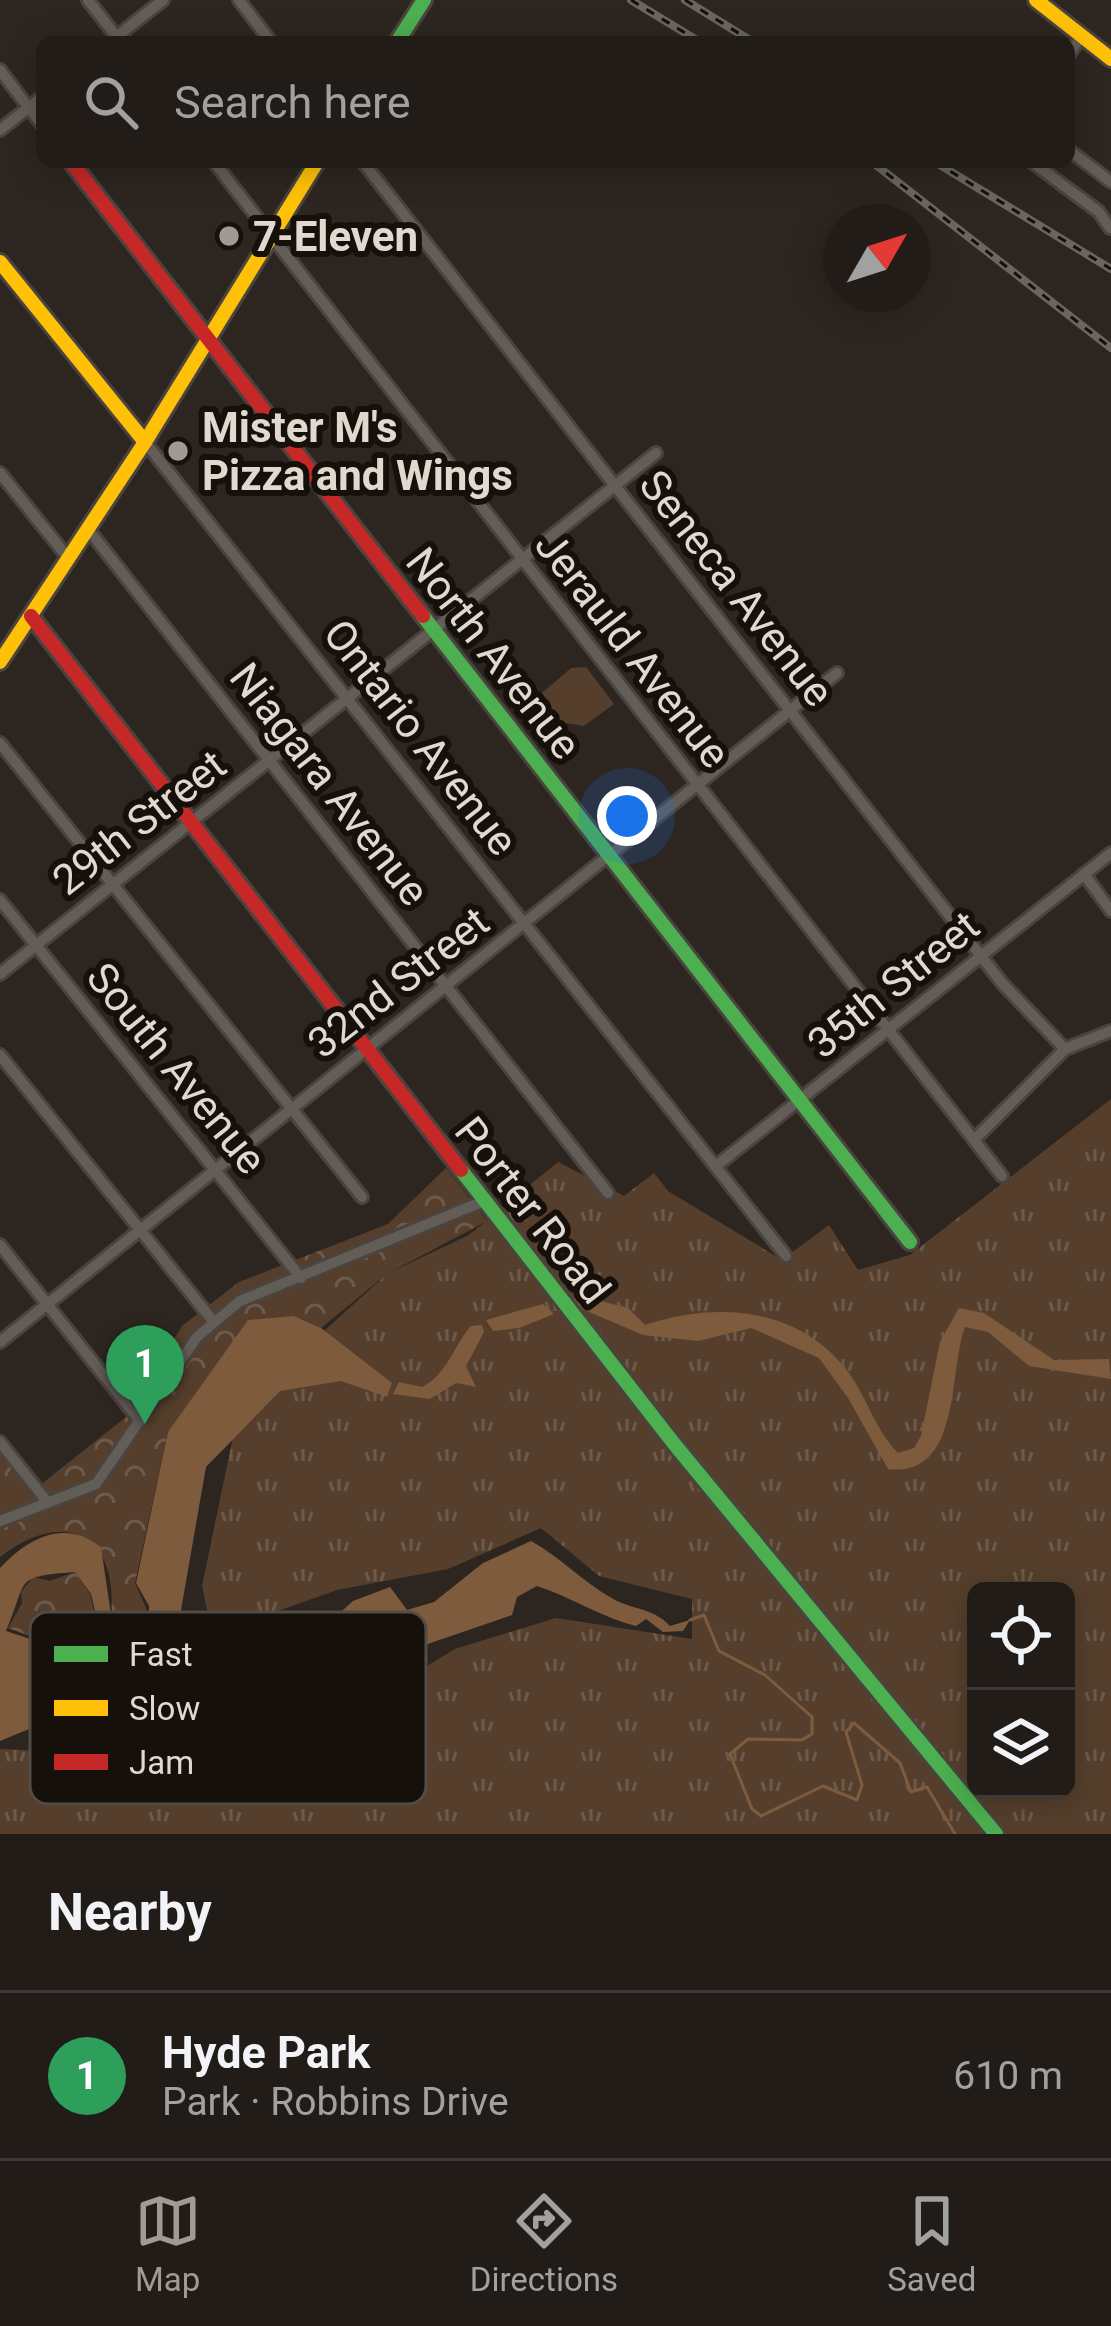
<!DOCTYPE html>
<html lang="en">
<head>
<meta charset="utf-8">
<style>
  :root { --surface:#221c18; --page:#2e2925; --text:#f1f3f6; --muted:#a2a1a2; --line:#3f3a37; --accent:#a29a92 }
  body { margin:0; font-family:Roboto,sans-serif; background:var(--page); color:var(--text) }
  .controls { position:absolute; right:36px; bottom:36px; display:grid; overflow:hidden; border-radius:18px; box-shadow:0 6px 30px #0003 }
  .controls button { width:108px; height:108px; display:grid; place-items:center; padding:0; border:0; border-bottom:3px solid var(--line); background:var(--surface); color:var(--text); font:60px sans-serif }
  .compass { position:absolute; left:823px; top:204px; width:108px; height:108px; border-radius:50%; background:var(--surface); box-shadow:0 6px 30px #0003; rotate:51deg }
  .you { position:absolute; left:627px; top:816px; width:42px; height:42px; margin:-30px; border:9px solid #fff; border-radius:50%; background:#1a73e8; box-shadow:0 0 0 18px #1a73e833 }
  .badge { display:grid; place-items:center; width:78px; height:78px; border-radius:50%; background:var(--accent); color:#fff; font-size:39px; font-weight:700 }
  .pin { position:absolute; translate:-50% -99px; filter:drop-shadow(0 3px 6px #0008) }
  .pin::after { content:''; position:absolute; top:63px; width:42px; height:36px; background:inherit; clip-path:polygon(0 0,100% 0,50% 100%) }
  .list { margin:0; padding:0; list-style:none }
  h2 { display:flex; justify-content:space-between; align-items:center; height:156px; margin:0; padding:0 48px; font-size:51px }
  h2 small { font-size:39px; font-weight:400; color:var(--muted) }
  .list li { display:grid; grid-template-columns:78px 1fr auto; gap:36px; align-items:center; box-sizing:border-box; height:168px; padding:0 48px; border-top:3px solid var(--line) }
  .list b { display:block; font-size:45px; white-space:nowrap }
  .list p { margin:0; font-size:39px; white-space:nowrap; color:var(--muted) }
  .list em { font-size:39px; font-style:normal; color:var(--muted) }
  .icon { flex:none; width:66px; height:66px; fill:none; stroke:currentColor; stroke-width:2; stroke-linecap:round; stroke-linejoin:round }
  .map { position:relative; flex:none; width:1111px; height:1834px; overflow:hidden }
  .search { position:absolute; background:var(--surface); box-shadow:0 6px 30px #0003; left:36px; right:36px; top:36px; height:132px; display:flex; align-items:center; gap:30px; box-sizing:border-box; padding:0 42px; border-radius:18px; color:var(--muted); font-size:45px }
  .sheet { height:324px; background:var(--surface) }
  nav { display:flex; justify-content:space-around; align-items:center; box-sizing:border-box; height:168px; border-top:3px solid var(--line); background:var(--surface); font-size:33px; color:var(--muted) }
  nav a { display:grid; justify-items:center; gap:6px }
  nav .on { color:var(--accent) }
  .map>svg:first-child { display:block }
  .grass { fill:url(#grass-tufts); fill-rule:evenodd }
  .park { fill:url(#park-crowns) }
  .pitch { fill:#553f2c }
  .water { fill:#7e5b3c }
  .lines { fill:none; stroke-linecap:round; stroke-linejoin:round }
  .stream { stroke:#7e5b3c; stroke-width:3 }
  .street-casing { stroke:#4a433e; stroke-width:16 }
  .fast-casing { stroke:#4a433e; stroke-width:20 }
  .slow-casing { stroke:#4a433e; stroke-width:20 }
  .jam-casing { stroke:#4a433e; stroke-width:20 }
  .street { stroke:#635d58; stroke-width:10 }
  .fast { stroke:#4caf50; stroke-width:14 }
  .slow { stroke:#ffc107; stroke-width:14 }
  .jam { stroke:#c62828; stroke-width:14 }
  .rail-casing { stroke:#6a6560; stroke-width:8 }
  .rail { stroke:#16100b; stroke-width:3; stroke-dasharray:9; stroke-linecap:butt }
  .poi-dot { fill:#a29a92; stroke:#16100b; stroke-width:4.5 }
  .labels { text-anchor:middle; stroke-width:12; stroke-linejoin:round; paint-order:stroke }
  .poi-label { font-size:42px; font-weight:bold; fill:#e1d8d0; stroke:#16100b; text-anchor:start }
  .street-label { font-size:42px; fill:#e1d8d0; stroke:#16100b }
  .key { fill:#16100b; stroke:#534c46; stroke-width:3 }
  .key-label { font-size:33px; fill:#e1d8d0 }
</style>
</head>
<body>
<div class="map">
<svg width="1111" height="1834" viewBox="0 0 1111 1834">
  <defs>
    <pattern id="grass-tufts" width="24" height="20" patternUnits="userSpaceOnUse" patternTransform="scale(3)"><rect width="24" height="20" fill="#553f2c"/><path d="M3 7l-1-3M5 7V3M7 7l1-3M15 17l-1-3M17 17v-4M19 17l1-3" fill="none" stroke="#6d5a4a"/></pattern>
    <pattern id="park-crowns" width="20" height="18" patternUnits="userSpaceOnUse" patternTransform="scale(3)"><rect width="20" height="18" fill="#553f2c"/><path d="M2 6a3 3 0 1 1 6 0M12 15a3 3 0 1 1 6 0" fill="none" stroke="#6d5a4a"/></pattern>
  </defs>
  <rect width="100%" height="100%" fill="#2d2620"/>
  <!-- grass -->
  <path class="grass" d="M1111 1099V1834H0V1749L234 1760 300 1706H361L455 1649 556 1618 692 1639V1599L599 1576 541 1528 448 1569 337 1590 244 1623 218 1660 202 1586 239 1408 387 1274 469 1235 558 1162 624 1196 654 1173 668 1191 782 1260 829 1225 858 1270 910 1255ZM976 1591H1066V1789H976Z"/>
  <!-- park -->
  <path class="park" d="M446 1168 487 1221 387 1274 321 1328 294 1316 168 1432 135 1583 146 1608 144 1673 134 1674 111 1622 99 1626 90 1655 53 1659 40 1640 8 1628 22 1603 21 1592 33 1577 50 1581 75 1572 90 1594 96 1620 111 1615C119 1534 64 1507 0 1557V1449L34 1490 126 1417 182 1326 239 1282 388 1224Z"/>
  <!-- pitch -->
  <polygon class="pitch" points="586,667 614,704 584,726 553,721 535,699 571,668"/>
  <!-- water -->
  <g class="water">
    <path d="M582 1296 628 1308 645 1325C718 1301 800 1307 849 1373 867 1398 876 1431 898 1453L914 1448 921 1436 940 1342 959 1308 984 1313 1054 1360 1109 1359 1111 1379 1029 1366 988 1332 965 1327C948 1372 962 1478 888 1469L848 1398 819 1358 751 1328 698 1341 643 1335 582 1309 573 1299Z"/>
    <polygon points="543,1304 554,1314 519,1328 493,1331 486,1320"/>
    <path d="M294 1316 321 1328 392 1383 387 1397 341 1381 280 1391 206 1467 181 1610 202 1671 237 1681 258 1634 280 1619 324 1627 353 1601 390 1587 407 1610 434 1602 483 1563 531 1541C560 1557 582 1581 610 1597 630 1610 653 1607 670 1626L690 1620 683 1631 663 1632 646 1619 636 1626C603 1618 571 1597 537 1586L517 1597 512 1615 387 1658 361 1698 342 1700 274 1686C260 1716 246 1737 216 1752L180 1738 123 1743 81 1705H61L51 1720 0 1741V1568C28 1538 64 1518 101 1547L111 1615 97 1619 91 1594 75 1572C12 1577 29 1578 6 1631L39 1642 54 1664 90 1655 99 1627 111 1623 132 1676 148 1678 149 1606 136 1583 168 1432 248 1320Z"/>
    <path d="M482 1325 484 1332 466 1366 476 1387 456 1383 430 1399 393 1394 399 1382 422 1387C448 1374 453 1346 471 1326Z"/>
  </g>
  <g class="lines">
    <!-- stream -->
    <polyline class="stream" points="690,1620 704,1615 719,1651 765,1675 812,1717 812,1734 802,1740 748,1739 730,1754 752,1809 761,1816 823,1786 857,1800 862,1785 846,1732 854,1723 900,1763 911,1792 927,1787 955,1834"/>
    <!-- street casing -->
    <g class="street-casing">
      <g id="street">
        <polyline points="88,0 119,40"/>
        <polyline points="239,0 271,42"/>
        <polyline points="110,42 163,0"/>
        <polyline points="1069,54 1082,36"/>
        <polyline points="0,70 42,125"/>
        <polyline points="0,130 42,97"/>
        <polyline points="1069,150 1111,182"/>
        <polyline points="214,162 1002,1176"/>
        <polyline points="363,162 1002,983 1065,1049"/>
        <polyline points="1032,162 1099,212 1110,228"/>
        <polyline points="145,442 786,1256"/>
        <polyline points="0,473 69,559"/>
        <polyline points="88,529 608,1193"/>
        <polyline points="0,743 362,1197"/>
        <polyline points="1084,874 1111,911"/>
        <polyline points="0,900 301,1278"/>
        <polyline points="0,974 656,453"/>
        <polyline points="0,1055 213,1321"/>
        <polyline points="974,1140 1065,1049 1111,1031"/>
        <polyline points="716,1166 1111,853"/>
        <polyline points="0,1245 140,1421"/>
        <polyline points="0,1342 837,673"/>
        <polyline points="0,1442 48,1503"/>
        <polyline points="0,1521 96,1484 197,1337 240,1301 484,1201"/>
      </g>
    </g>
    <!-- fast casing -->
    <g class="fast-casing">
      <g id="fast">
        <polyline points="397,42 424,0"/>
        <polyline points="423,616 910,1242"/>
        <polyline points="461,1170 675,1445 996,1834"/>
      </g>
    </g>
    <!-- slow casing -->
    <g class="slow-casing">
      <g id="slow">
        <polyline points="1036,0 1111,59"/>
        <polyline points="0,262 145,442"/>
        <polyline points="0,662 145,442 317,162"/>
      </g>
    </g>
    <!-- jam casing -->
    <g class="jam-casing">
      <g id="jam">
        <polyline points="71,162 423,616"/>
        <polyline points="31,616 461,1170"/>
      </g>
    </g>
    <!-- street -->
    <use href="#street" class="street"/>
    <!-- fast -->
    <use href="#fast" class="fast"/>
    <!-- slow -->
    <use href="#slow" class="slow"/>
    <!-- jam -->
    <use href="#jam" class="jam"/>
    <!-- rail casing -->
    <g class="rail-casing">
      <g id="rail">
        <polyline points="631,0 700,42"/>
        <polyline points="685,0 753,42"/>
        <polyline points="872,162 1111,348"/>
        <polyline points="935,162 1111,269"/>
      </g>
    </g>
    <!-- rail -->
    <use href="#rail" class="rail"/>
  </g>
  <!-- markers -->
  <g class="poi-dot">
    <circle cx="229" cy="236" r="12"/>
    <circle cx="178" cy="451" r="12"/>
  </g>
  <g class="labels">
    <!-- poi labels -->
    <g class="poi-label">
      <text x="253" y="251">7-Eleven</text>
      <text x="202" y="442">Mister M's<tspan x="202" dy="48">Pizza and Wings</tspan></text>
    </g>
    <!-- street labels -->
    <g class="street-label">
      <text transform="translate(737 588) rotate(52)" y="15">Seneca Avenue</text>
      <text transform="translate(633 649) rotate(52)" y="15">Jerauld Avenue</text>
      <text transform="translate(494 653) rotate(52)" y="15">North Avenue</text>
      <text transform="translate(421 737) rotate(52)" y="15">Ontario Avenue</text>
      <text transform="translate(330 784) rotate(52)" y="15">Niagara Avenue</text>
      <text transform="translate(139 822) rotate(-38)" y="15">29th Street</text>
      <text transform="translate(398 982) rotate(-38)" y="15">32nd Street</text>
      <text transform="translate(893 984) rotate(-39)" y="15">35th Street</text>
      <text transform="translate(177 1068) rotate(51)" y="15">South Avenue</text>
      <text transform="translate(533 1210) rotate(52)" y="15">Porter Road</text>
    </g>
  </g>
  <!-- legend -->
  <rect x="30" y="1612" width="396" height="192" rx="18" class="key"/>
  <rect x="54" y="1646" width="54" height="16" fill="#4caf50"/>
  <rect x="54" y="1700" width="54" height="16" fill="#ffc107"/>
  <rect x="54" y="1754" width="54" height="16" fill="#c62828"/>
  <g class="key-label">
    <text x="129" y="1666">Fast</text>
    <text x="129" y="1720">Slow</text>
    <text x="129" y="1774">Jam</text>
  </g>
</svg>
<div class="controls">
<button><svg class="icon" aria-label="locate" viewBox="0 0 24 24"><circle cx="12" cy="12" r="6"/><path d="M12 2v4M12 18v4M2 12h4M18 12h4"/></svg></button>
<button><svg class="icon" aria-label="layers" viewBox="0 0 24 24"><path d="M12 4l9 5-9 5-9-5zM3 14l9 5 9-5"/></svg></button>
</div>
<svg class="compass" viewBox="-18 -18 36 36"><path d="M0-13l5 13h-10z" fill="#e53935"/><path d="M0 13l5-13h-10z" fill="#a2a1a2"/></svg>
<div class="you"></div>
<div class="pin badge" style="left:145px;top:1424px;background:#2e9e5b">1</div>
<div class="search"><svg class="icon" aria-label="search" viewBox="0 0 24 24"><circle cx="10" cy="10" r="6"/><path d="M15 15l6 6"/></svg>Search here</div>
</div>
<section class="sheet">
<h2>Nearby<small></small></h2>
<ul class="list">
<li><span class="badge" style="background:#2e9e5b">1</span><div><b>Hyde Park</b><p>Park · Robbins Drive</p></div><em>610 m</em></li>
</ul>
</section>
<nav>
<a class="on"><svg class="icon" aria-label="map" viewBox="0 0 24 24"><path d="M3 6l6-2 6 2 6-2v14l-6 2-6-2-6 2zM9 4v14M15 6v14"/></svg>Map</a>
<a><svg class="icon" aria-label="directions" viewBox="0 0 24 24"><path d="M12 3l9 9-9 9-9-9zM9 14v-3h6M13 9l2 2-2 2"/></svg>Directions</a>
<a><svg class="icon" aria-label="saved" viewBox="0 0 24 24"><path d="M7 4h10v16l-5-4-5 4z"/></svg>Saved</a>
</nav>
</body>
</html>
